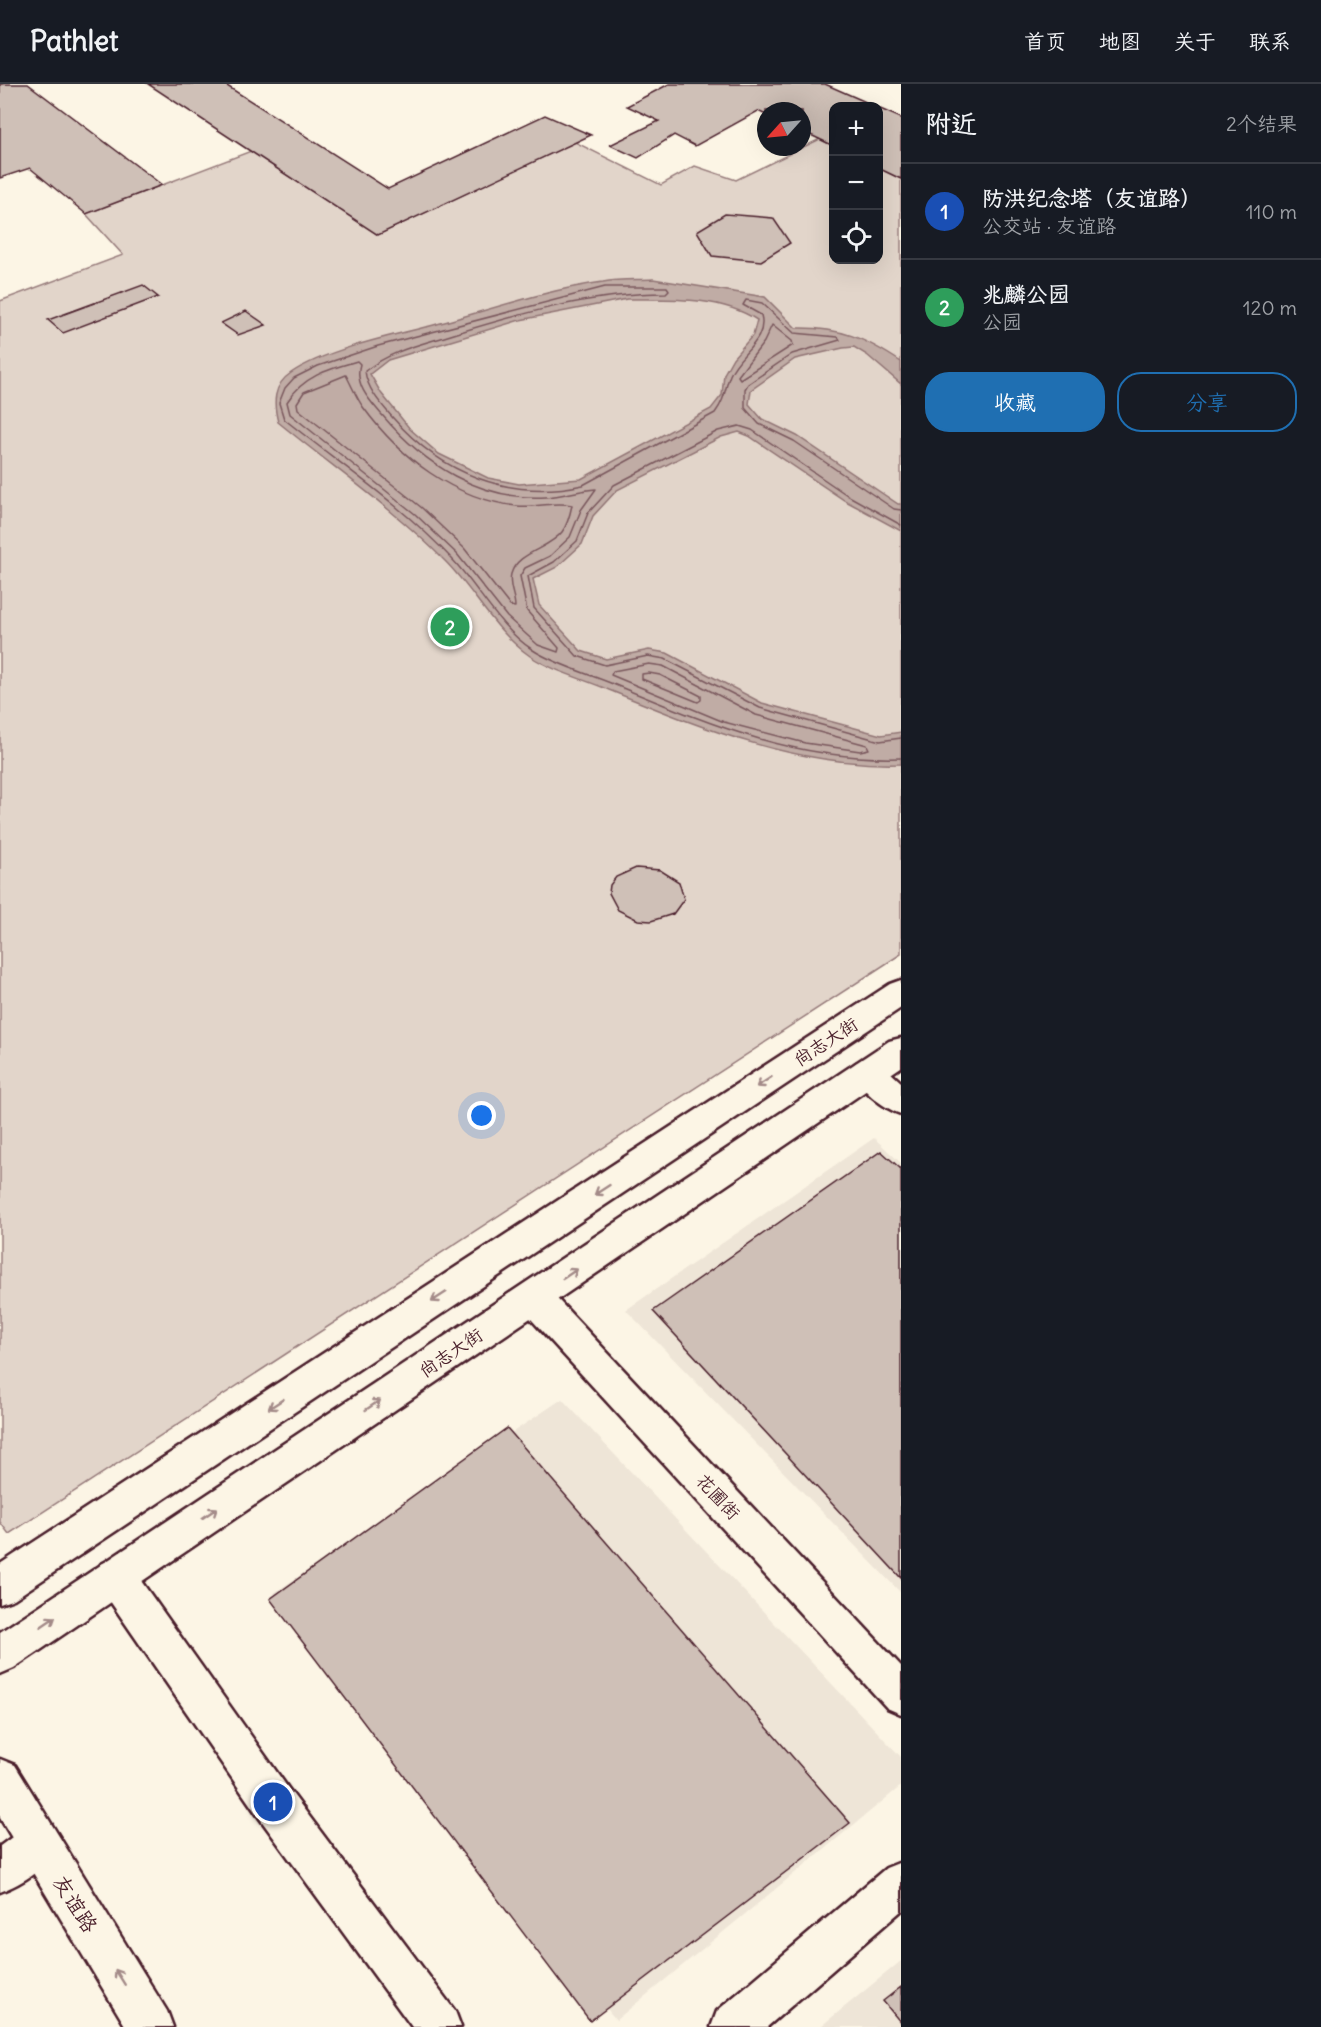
<!DOCTYPE html>
<html lang="zh">
<head>
<meta charset="utf-8">
<style>
  :root { --surface:#171b24; --page:#242831; --text:#f1f3f6; --muted:#9ea1a6; --line:#363941; --accent:#1f6fb2 }
  body { margin:0; font-family:Delius,"LXGW WenKai TC",sans-serif; background:var(--page); color:var(--text) }
  .controls { position:absolute; right:18px; top:18px; display:grid; overflow:hidden; border-radius:12px; box-shadow:0 6px 24px #0002 }
  .controls button { width:54px; height:54px; display:grid; place-items:center; padding:0; border:0; border-bottom:2px solid var(--line); background:var(--surface); color:var(--text); font:30px sans-serif }
  .compass { position:absolute; left:757px; top:18px; width:54px; height:54px; border-radius:50%; background:var(--surface); box-shadow:0 6px 24px #0002; rotate:243deg }
  .you { position:absolute; left:482px; top:1032px; width:21px; height:21px; margin:-15px; border:4px solid #fff; border-radius:50%; background:#1a73e8; box-shadow:0 0 0 9px #1a73e833 }
  .badge { display:grid; place-items:center; width:39px; height:39px; border-radius:50%; background:var(--accent); color:#fff; font-size:20px; font-weight:700 }
  .pin { position:absolute; translate:-50% -50%; border:3px solid #fff; box-shadow:0 2px 6px #0006 }
  .list { margin:0; padding:0; list-style:none }
  h2 { display:flex; justify-content:space-between; align-items:center; height:78px; margin:0; padding:0 24px; font-size:26px }
  h2 small { font-size:20px; font-weight:400; color:var(--muted) }
  .list li { display:grid; grid-template-columns:39px 1fr auto; gap:18px; align-items:center; box-sizing:border-box; height:96px; padding:0 24px; border-top:2px solid var(--line) }
  .list b { display:block; font-size:22px; white-space:nowrap }
  .list p { margin:0; font-size:20px; white-space:nowrap; color:var(--muted) }
  .list em { font-size:20px; font-style:normal; color:var(--muted) }
  .actions { display:flex; gap:12px; padding:18px 24px }
  .actions a { flex:1; padding:14px 0; border:2px solid var(--accent); border-radius:24px; text-align:center; font-size:21px; color:var(--accent) }
  .actions .main { background:var(--accent); color:#fff }
  .icon { flex:none; width:33px; height:33px; fill:none; stroke:currentColor; stroke-width:2; stroke-linecap:round; stroke-linejoin:round }
  .map { position:relative; flex:none; width:901px; height:1943px; overflow:hidden }
  header { display:flex; align-items:center; gap:36px; box-sizing:border-box; height:84px; padding:0 30px; background:var(--surface); border-bottom:2px solid var(--line) }
  header strong { font-size:28px }
  nav { display:flex; gap:33px; margin-inline-start:auto; font-size:21px }
  main { display:flex }
  aside { flex:1; background:var(--surface) }
  .map>svg:first-child { display:block }
  .built { fill:#eee5d7 }
  .green { fill:#e2d5ca; stroke:#967a7a; stroke-width:1.5 }
  .water { fill:#c0aca5; stroke:#917474; stroke-width:1.5; fill-rule:evenodd }
  .lines { fill:none; stroke-linecap:round; stroke-linejoin:round }
  .shore { stroke:#79575c; stroke-width:1.5 }
  .building { fill:#cfc0b7; stroke:#4a1f2b; stroke-width:1.5 }
  .minor-casing { stroke:#4a1f2b; stroke-width:5 }
  .major-casing { stroke:#4a1f2b; stroke-width:5 }
  .highway-casing { stroke:#4a1f2b; stroke-width:5 }
  .minor { fill:#fcf5e5; fill-rule:evenodd }
  .major { fill:#fcf5e5; fill-rule:evenodd }
  .highway { fill:#fcf5e5; fill-rule:evenodd }
  .oneway { stroke:#a38a88 }
  .labels { text-anchor:middle; stroke-width:5; stroke-linejoin:round; paint-order:stroke }
  .street-label { font-size:18px; fill:#4a1f2b; stroke:#fcf5e5 }
  .near-street-label { font-size:21px; fill:#4a1f2b; stroke:#fcf5e5 }
</style>
</head>
<body>
<header>
<strong>Pathlet</strong>
<nav><a>首页</a><a>地图</a><a>关于</a><a>联系</a></nav>
</header>
<main>
<div class="map">
<svg width="901" height="1943" viewBox="0 0 901 1943">
  <rect width="100%" height="100%" fill="#fcf5e5"/>
  <filter id="ink" filterUnits="userSpaceOnUse"><feTurbulence type="fractalNoise" baseFrequency=".0167" numOctaves="2"/><feDisplacementMap in="SourceGraphic" scale="12" xChannelSelector="R" yChannelSelector="G"/><feConvolveMatrix kernelMatrix="1 2 1 2 8 2 1 2 1" color-interpolation-filters="sRGB"/></filter>
  <g filter="url(#ink)">
    <!-- built -->
    <g class="built">
      <polygon points="874,1054 901,1079 901,1509 626,1226"/>
      <polygon points="562,1315 901,1673 901,1702 616,1936 274,1509"/>
      <polygon points="901,1877 901,1943 820,1943"/>
    </g>
    <!-- green -->
    <polygon class="green" points="820,55 833,62 834,176 878,176 879,84 901,95 901,870 9,1450 0,1438 0,217 123,171 86,130 251,67 378,151 575,58 661,101 695,82 736,96"/>
    <!-- water -->
    <path class="water" d="M653 195 765 213 796 244C840 243 865 254 901 278V300L867 271 854 263 843 264 795 275 751 306 749 320 762 335 797 352 898 420H901V447L844 416 749 352 739 348 721 353 617 406 593 432 582 460 557 483 533 495 539 521 581 567 606 575 649 566 667 569 762 619 881 651 901 648V680C796 683 705 645 609 606 584 595 552 587 530 572 494 547 475 507 445 477 394 425 334 384 278 338 273 319 273 301 291 289 325 266 389 252 430 242 487 227 544 206 603 198 619 195 637 196 653 195ZM627 215C669 215 720 212 757 236L753 251 733 274 724 290 722 311 711 325 581 395 519 400 488 394 439 370 410 345 381 309 370 290 388 276 520 236Z"/>
    <g class="lines">
      <!-- shore -->
      <g class="shore">
        <polygon points="772,241 792,257 793,261 740,295 738,292 764,258"/>
        <path d="M357 277 360 280C354 301 370 317 383 332 424 380 479 417 546 413 563 412 579 406 596 405L581 426 570 453 550 472 525 484 520 492 527 527 559 564 558 568 538 561 507 533 457 470 415 430 290 330 287 318C303 292 329 285 357 277Z"/>
        <path d="M346 291C352 302 356 313 363 323 400 374 454 415 517 422 536 424 554 417 572 421 570 431 568 440 562 448 549 465 517 468 511 490 508 501 515 512 515 523L510 522 464 464 422 424 298 325 297 319 304 308Z"/>
        <path d="M901 426 894 425 794 357 759 340 745 324V305L748 300 792 270 840 256 838 253 794 249 762 219 746 216 743 221 761 231C768 257 739 269 730 291 724 306 726 314 715 329L583 401C510 417 442 390 393 334 381 320 367 305 365 287 394 265 420 261 454 250 523 229 593 209 666 209L669 206 667 203H605L378 262 318 282 294 294 285 304 279 319 284 335C340 380 403 422 452 475 480 505 498 543 533 566 554 580 589 590 613 600 710 640 794 677 901 674"/>
        <polyline points="901,441 847,411 752,346 739,342 718,347 614,401 588,429 577,457 554,478 528,492 534,524 577,572 605,581 648,572 665,575 760,624 880,657 901,654"/>
        <polygon points="649,580 663,582 756,631 867,661 869,665 860,667 805,659 724,638 611,591 613,587"/>
        <polygon points="649,589 660,591 701,612 701,616 698,618 642,595 642,590"/>
      </g>
    </g>
    <!-- building -->
    <g class="building">
      <polygon points="0,0 28,0 162,101 86,130 30,84 0,94"/>
      <polygon points="148,0 224,0 388,105 545,31 591,51 378,151"/>
      <polygon points="669,0 825,0 875,22 834,22 834,62 802,47 802,27 766,27 766,31 758,27 695,62 674,51 638,74 610,61 659,37 627,22"/>
      <polygon points="878,24 901,34 901,95 878,84"/>
      <polygon points="725,130 773,134 790,159 761,177 712,172 697,147"/>
      <polygon points="143,201 158,213 63,249 48,236"/>
      <polygon points="246,227 266,241 238,251 221,239"/>
      <polygon points="636,784 660,786 679,798 684,815 673,830 651,837 638,836 618,826 609,809 610,801 616,793"/>
      <polygon points="881,1067 901,1085 901,1494 653,1227"/>
      <polygon points="507,1344 850,1739 590,1937 270,1515"/>
      <polygon points="901,1903 901,1939 883,1917"/>
    </g>
    <g class="lines">
      <!-- minor casing -->
      <g class="minor-casing">
        <g id="minor">
          <path d="M868 975 880 979 901 998V1030C882 1024 861 1005 851 988L856 979Z"/>
          <polygon points="534,1199 547,1204 901,1582 901,1630 887,1624 521,1224 516,1214 521,1204"/>
          <polygon points="115,1474 129,1480 288,1704 455,1927 461,1943 412,1943 258,1732 101,1504 95,1492 101,1480"/>
          <path d="M38 1739 53 1745 59 1760C49 1783 23 1799 0 1808V1762L23 1745Z"/>
          <polygon points="901,1778 901,1827 767,1943 711,1943 717,1927 886,1784"/>
        </g>
      </g>
      <!-- major casing -->
      <g class="major-casing">
        <g id="major">
          <polygon points="901,896 901,924 14,1515 0,1520 0,1480 890,900"/>
          <polygon points="901,954 901,983 14,1584 0,1590 0,1548 889,957"/>
        </g>
      </g>
      <!-- highway casing -->
      <g class="highway-casing">
        <polygon id="highway" points="0,1675 15,1681 167,1927 173,1943 126,1943 0,1734"/>
      </g>
      <!-- minor -->
      <use href="#minor" class="minor"/>
      <!-- major -->
      <use href="#major" class="major"/>
      <!-- highway -->
      <use href="#highway" class="highway"/>
    </g>
    <!-- one-way arrows -->
    <defs><path id="oneway-shaft" d="M-6 0H5M1.5-3L5.5 0L1.5 3" fill="none" stroke-width="1.6" stroke-linecap="round" stroke-linejoin="round" transform="scale(1.5)"/></defs>
    <g class="oneway">
      <use href="#oneway-shaft" transform="translate(764 998) rotate(147)"/>
      <use href="#oneway-shaft" transform="translate(602 1106) rotate(147)"/>
      <use href="#oneway-shaft" transform="translate(570 1190) rotate(-34)"/>
      <use href="#oneway-shaft" transform="translate(439 1213) rotate(147)"/>
      <use href="#oneway-shaft" transform="translate(276 1320) rotate(147)"/>
      <use href="#oneway-shaft" transform="translate(373 1321) rotate(-34)"/>
      <use href="#oneway-shaft" transform="translate(210 1429) rotate(-34)"/>
      <use href="#oneway-shaft" transform="translate(48 1538) rotate(-34)"/>
      <use href="#oneway-shaft" transform="translate(120 1893) rotate(-122)"/>
    </g>
  </g>
  <g class="labels">
    <!-- street labels -->
    <g class="street-label">
      <text transform="translate(826 958) rotate(-33)" y="6">尚志大街</text>
      <text transform="translate(451 1269) rotate(-34)" y="6">尚志大街</text>
      <text transform="translate(718 1413) rotate(47)" y="6">花圃街</text>
    </g>
    <!-- near-street labels -->
    <g class="near-street-label">
      <text transform="translate(75 1820) rotate(58)" y="7">友谊路</text>
    </g>
  </g>
</svg>
<div class="controls">
<button>+</button>
<button>−</button>
<button><svg class="icon" aria-label="locate" viewBox="0 0 24 24"><circle cx="12" cy="12" r="6"/><path d="M12 2v4M12 18v4M2 12h4M18 12h4"/></svg></button>
</div>
<svg class="compass" viewBox="-18 -18 36 36"><path d="M0-13l5 13h-10z" fill="#e53935"/><path d="M0 13l5-13h-10z" fill="#9ea1a6"/></svg>
<div class="you"></div>
<div class="pin badge" style="left:273px;top:1718px;background:#1a4fb4">1</div>
<div class="pin badge" style="left:450px;top:543px;background:#2e9e5b">2</div>
</div>
<aside>
<h2>附近<small>2个结果</small></h2>
<ul class="list">
<li><span class="badge" style="background:#1a4fb4">1</span><div><b>防洪纪念塔（友谊路）</b><p>公交站 · 友谊路</p></div><em>110 m</em></li>
<li><span class="badge" style="background:#2e9e5b">2</span><div><b>兆麟公园</b><p>公园</p></div><em>120 m</em></li>
</ul>
<div class="actions"><a class="main">收藏</a><a>分享</a></div>
</aside>
</main>
</body>
</html>
